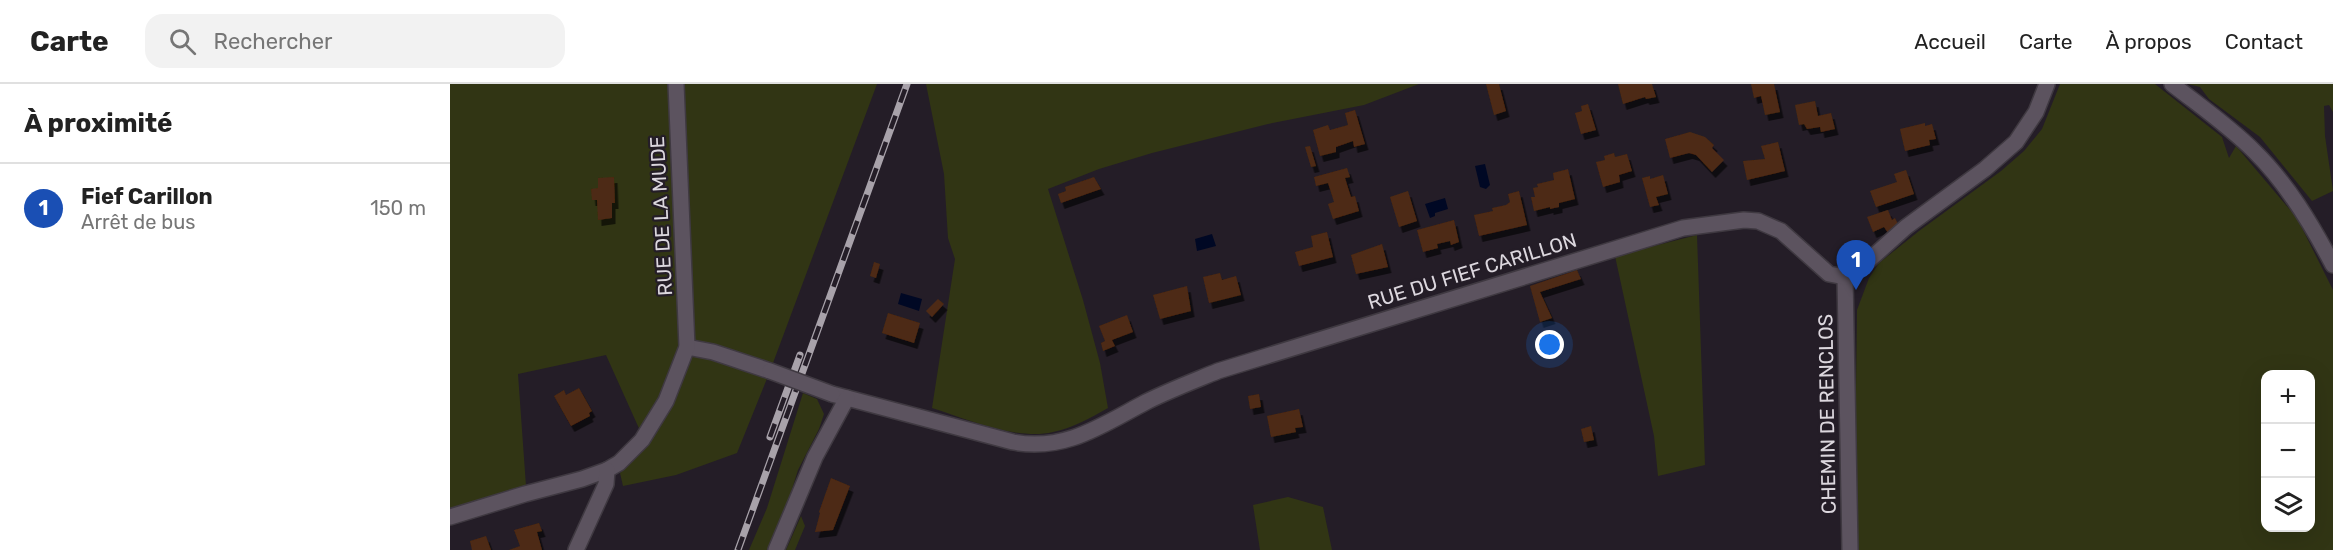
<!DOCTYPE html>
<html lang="fr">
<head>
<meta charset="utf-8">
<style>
  :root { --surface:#fff; --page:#f2f2f2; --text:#222; --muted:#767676; --line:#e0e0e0; --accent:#111827 }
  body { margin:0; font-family:Rubik,sans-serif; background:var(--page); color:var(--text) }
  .controls { position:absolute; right:18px; bottom:18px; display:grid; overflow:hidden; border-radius:12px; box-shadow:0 6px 24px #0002 }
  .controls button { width:54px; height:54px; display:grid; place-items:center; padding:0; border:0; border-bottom:2px solid var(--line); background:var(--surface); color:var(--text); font:30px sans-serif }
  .you { position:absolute; left:1100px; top:261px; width:21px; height:21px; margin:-15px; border:4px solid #fff; border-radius:50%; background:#1a73e8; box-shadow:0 0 0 9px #1a73e833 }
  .badge { display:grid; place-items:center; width:39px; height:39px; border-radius:50%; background:var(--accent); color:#fff; font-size:20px; font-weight:700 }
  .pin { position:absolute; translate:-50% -50px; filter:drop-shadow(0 2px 3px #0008) }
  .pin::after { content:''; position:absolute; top:32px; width:21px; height:18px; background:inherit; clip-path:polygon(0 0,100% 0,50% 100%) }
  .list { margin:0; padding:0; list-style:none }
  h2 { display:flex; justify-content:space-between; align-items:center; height:78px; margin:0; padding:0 24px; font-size:26px }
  h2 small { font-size:20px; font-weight:400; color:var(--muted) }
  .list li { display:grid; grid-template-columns:39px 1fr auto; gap:18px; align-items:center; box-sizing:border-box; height:90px; padding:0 24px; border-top:2px solid var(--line) }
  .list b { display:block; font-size:22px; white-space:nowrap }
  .list p { margin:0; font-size:20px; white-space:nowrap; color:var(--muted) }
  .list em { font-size:20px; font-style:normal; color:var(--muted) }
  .icon { flex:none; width:33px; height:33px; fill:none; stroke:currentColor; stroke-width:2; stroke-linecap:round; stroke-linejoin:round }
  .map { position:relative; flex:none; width:1883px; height:466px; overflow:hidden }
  header { display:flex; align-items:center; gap:36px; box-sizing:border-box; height:84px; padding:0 30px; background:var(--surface); border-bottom:2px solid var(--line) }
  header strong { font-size:28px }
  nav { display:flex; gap:33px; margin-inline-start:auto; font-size:21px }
  .search { width:420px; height:54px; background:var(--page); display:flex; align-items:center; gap:15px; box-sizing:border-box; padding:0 21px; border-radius:18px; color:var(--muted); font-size:22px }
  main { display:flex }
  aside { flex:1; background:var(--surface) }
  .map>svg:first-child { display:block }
  .green { fill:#313514; fill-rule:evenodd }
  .water { fill:#000824 }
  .building { fill:#4e2912; filter:url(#shadow) }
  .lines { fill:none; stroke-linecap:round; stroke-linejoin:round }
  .minor-casing { stroke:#3f3941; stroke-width:18 }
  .minor { stroke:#5c535f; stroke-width:15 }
  .rail-casing { stroke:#a8a2aa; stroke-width:7 }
  .rail { stroke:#241d27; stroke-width:4.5; stroke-dasharray:14; stroke-linecap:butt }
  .minor-bridge-casing { stroke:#3f3941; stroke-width:18; stroke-linecap:butt }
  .minor-bridge { stroke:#5c535f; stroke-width:15 }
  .labels { text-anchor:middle; stroke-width:4.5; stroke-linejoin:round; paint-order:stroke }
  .street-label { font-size:20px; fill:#dcd7de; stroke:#241d27 }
</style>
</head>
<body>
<header>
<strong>Carte</strong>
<div class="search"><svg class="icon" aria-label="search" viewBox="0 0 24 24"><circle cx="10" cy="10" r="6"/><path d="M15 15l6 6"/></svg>Rechercher</div>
<nav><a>Accueil</a><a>Carte</a><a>À propos</a><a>Contact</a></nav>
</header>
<main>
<aside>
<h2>À proximité<small></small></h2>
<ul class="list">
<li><span class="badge" style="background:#1a4fb4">1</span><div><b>Fief Carillon</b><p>Arrêt de bus</p></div><em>150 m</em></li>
</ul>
</aside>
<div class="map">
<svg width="1883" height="466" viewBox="0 0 1883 466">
  <defs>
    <filter id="shadow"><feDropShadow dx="3.5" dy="6" stdDeviation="0" flood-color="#0009"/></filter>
  </defs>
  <rect width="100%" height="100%" fill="#241d27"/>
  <!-- green -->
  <g class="green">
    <polygon points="0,0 427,0 320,287 287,369 226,391 173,402 170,389 196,360 156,271 68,290 76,402 0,427"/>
    <path d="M476 0H969L914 21 818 40 702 69 649 85 598 105 633 216 650 279 658 324C640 334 623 344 603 348 568 357 516 335 482 324L505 175 498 154 494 90Z"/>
    <path d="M1610 0H1705L1772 53 1779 74 1786 62 1847 134 1883 206V466H1404L1407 226 1419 194 1429 179 1469 147 1551 87 1574 67 1592 45ZM1816 290H1860V444H1816Z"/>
    <polygon points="1738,0 1883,0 1883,28 1879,21 1874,22 1875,52 1883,107 1862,117 1810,53 1759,15 1750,3"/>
    <polygon points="1247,151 1255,381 1208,392 1204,352 1165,172"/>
    <polygon points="353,309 367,315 374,330 369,345 348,386 323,466 299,466 317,424"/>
    <polygon points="838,413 873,423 882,466 810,466 803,421"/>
    <polygon points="351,432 355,442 345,466 336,466"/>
  </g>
  <!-- water -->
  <g class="water">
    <polygon points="1035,80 1040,101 1036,105 1030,103 1025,82"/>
    <polygon points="995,114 998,125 985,129 985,132 980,134 975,120"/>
    <polygon points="762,150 766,162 747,167 745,155"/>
    <polygon points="451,209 472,215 469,227 448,220"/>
  </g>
  <!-- building -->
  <g class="building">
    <polygon points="1036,0 1049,0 1056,27 1044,31"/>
    <polygon points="1168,0 1202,0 1206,13 1196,15 1195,13 1173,20"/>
    <polygon points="1301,0 1324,0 1330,28 1315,31 1311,12 1304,14"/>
    <polygon points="1365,17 1368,32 1381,29 1385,45 1371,48 1370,43 1357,45 1354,40 1349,41 1345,21"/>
    <polygon points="1138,20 1146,46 1131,50 1125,29 1132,27 1131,22"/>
    <polygon points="905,26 915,60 904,63 903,57 886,63 886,68 870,72 863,46 878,41 880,46 898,41 895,29"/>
    <polygon points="1475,39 1475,42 1482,40 1486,55 1479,56 1480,61 1455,67 1450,45"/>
    <polygon points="1240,48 1255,53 1264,61 1262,64 1274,76 1262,88 1246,71 1239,69 1220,74 1215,55"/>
    <polygon points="1328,58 1335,87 1297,96 1293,77 1315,75 1311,62"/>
    <polygon points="860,62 866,82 861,83 855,63"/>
    <polygon points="1164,69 1165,73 1177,70 1182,87 1169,91 1170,98 1153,103 1146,78 1155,76 1154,72"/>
    <polygon points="897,84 900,93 895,94 901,113 905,112 909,127 883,135 878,120 884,118 878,99 866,102 864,93"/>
    <polygon points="1118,85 1125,115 1109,119 1109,123 1100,125 1100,123 1084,127 1081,113 1085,113 1083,104 1088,103 1087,100 1104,96 1103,89"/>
    <polygon points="1456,86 1464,110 1426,123 1420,107 1447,98 1444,90"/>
    <polygon points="1213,91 1218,110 1206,113 1209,121 1200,123 1192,94 1200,92 1200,95"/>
    <polygon points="164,93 165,119 162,119 162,134 148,136 147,116 142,116 141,105 148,104 148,94"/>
    <polygon points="644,93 651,105 611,119 608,110 616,107 615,103"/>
    <polygon points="958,107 967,137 949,143 940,113"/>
    <polygon points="1069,107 1077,141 1029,152 1024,131 1043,127 1042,124 1056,121 1060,118 1058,110"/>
    <polygon points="1438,126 1442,136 1445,134 1448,140 1438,149 1434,143 1423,148 1417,133"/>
    <polygon points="1004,136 1009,158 1001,161 1000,157 987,160 988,164 973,168 967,146"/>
    <polygon points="877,148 883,173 849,182 845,168 863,163 861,152"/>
    <polygon points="932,160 938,183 906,190 901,171"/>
    <polygon points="424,178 430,180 426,194 420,192"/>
    <polygon points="1127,186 1131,195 1090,208 1102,234 1090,238 1080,202"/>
    <polygon points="770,189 772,196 786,192 791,211 759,219 753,193"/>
    <polygon points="737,202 741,227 710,235 703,211"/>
    <polygon points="488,215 494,220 482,233 476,227"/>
    <polygon points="438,229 470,239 464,259 432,249"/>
    <polygon points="677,231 683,248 662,256 665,262 653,267 651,259 655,257 649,242"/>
    <polygon points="1099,248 1102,259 1095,261 1092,250"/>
    <polygon points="129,304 142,327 139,329 140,332 121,342 104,312 114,306 116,311"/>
    <polygon points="809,310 811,323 800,325 798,312"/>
    <polygon points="849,325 853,343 845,344 846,348 821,353 817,332"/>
    <polygon points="1141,342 1144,356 1134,358 1131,345"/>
    <polygon points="381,394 400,402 383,446 365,448 370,429 369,428"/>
    <polygon points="89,439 92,447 87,448 92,466 59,466 70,462 64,446"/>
    <polygon points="36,452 41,466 22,466 20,457"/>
  </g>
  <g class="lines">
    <!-- minor casing -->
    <g class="minor-casing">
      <g id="minor">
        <path d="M1722 0C1750 22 1779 42 1804 67 1837 99 1862 141 1883 181"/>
        <polyline points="1395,193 1400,466"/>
        <polyline points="237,263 263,268 320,287"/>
        <path d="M382 310 563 358C615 368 652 341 696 318 720 306 744 297 768 287L1233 144 1294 136 1308 137 1331 147 1379 190 1395 193 1408 186 1456 143 1535 85 1566 58 1586 28 1597 0"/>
        <polyline points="0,433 75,410 132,395 157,386 169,379 192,356 216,317 237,263 226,0"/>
        <polyline points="126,466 156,400 157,386"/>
        <polyline points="326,466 365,373 397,314"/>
      </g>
    </g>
    <!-- minor -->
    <use href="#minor" class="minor"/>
    <!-- rail casing -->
    <g class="rail-casing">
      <g id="rail">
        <polyline points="320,353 350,271"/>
        <polyline points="288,466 457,0"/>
      </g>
    </g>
    <!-- rail -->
    <use href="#rail" class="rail"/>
    <!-- minor-bridge casing -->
    <g class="minor-bridge-casing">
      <polyline id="minor-bridge" points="320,287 382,310"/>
    </g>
    <!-- minor-bridge -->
    <use href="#minor-bridge" class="minor-bridge"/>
  </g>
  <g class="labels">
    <!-- street labels -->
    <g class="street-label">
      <text transform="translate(211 132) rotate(-93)" y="7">RUE DE LA MUDE</text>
      <text transform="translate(1022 187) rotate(-17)" y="7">RUE DU FIEF CARILLON</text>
      <text transform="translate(1377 330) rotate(-91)" y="7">CHEMIN DE RENCLOS</text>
    </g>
  </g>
</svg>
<div class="controls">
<button>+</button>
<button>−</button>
<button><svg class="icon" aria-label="layers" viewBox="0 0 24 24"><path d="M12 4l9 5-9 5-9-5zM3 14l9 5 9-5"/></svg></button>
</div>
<div class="you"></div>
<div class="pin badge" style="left:1406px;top:206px;background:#1a4fb4">1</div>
</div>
</main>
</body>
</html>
